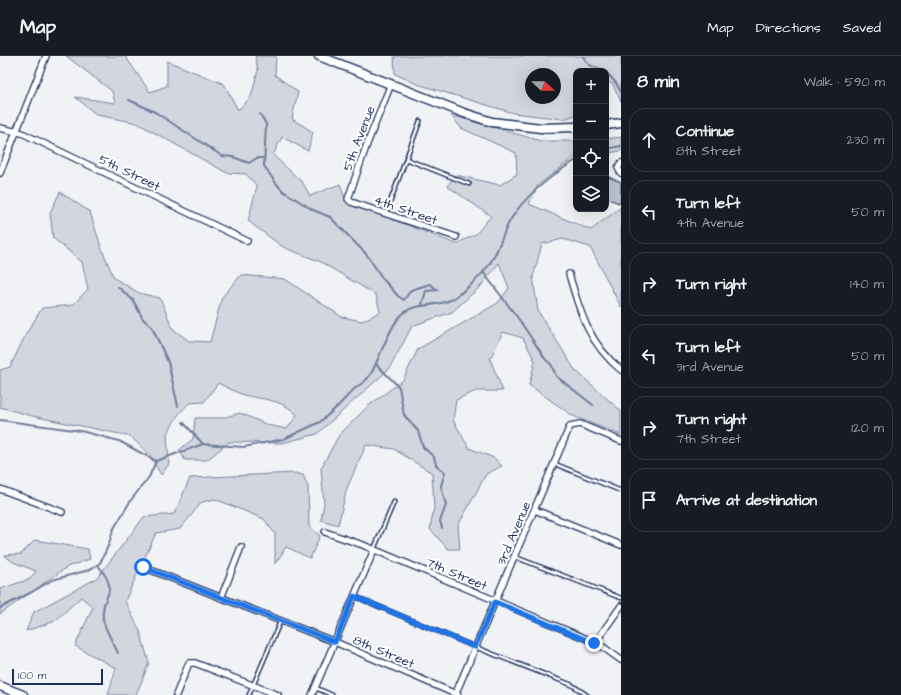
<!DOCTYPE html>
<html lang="en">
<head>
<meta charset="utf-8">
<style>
  :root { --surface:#171b24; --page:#20242c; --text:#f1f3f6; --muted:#9ea1a6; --line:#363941 }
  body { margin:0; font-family:"Architects Daughter",sans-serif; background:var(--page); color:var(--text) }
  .controls { position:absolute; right:12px; top:12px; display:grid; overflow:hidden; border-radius:8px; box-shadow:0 4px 16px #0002 }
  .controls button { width:36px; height:36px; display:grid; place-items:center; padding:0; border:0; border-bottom:1px solid var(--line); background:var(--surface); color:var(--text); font:20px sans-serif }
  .compass { position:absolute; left:525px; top:12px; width:36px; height:36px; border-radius:50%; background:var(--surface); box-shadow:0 4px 16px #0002; rotate:112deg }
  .scale { position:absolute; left:12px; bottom:10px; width:91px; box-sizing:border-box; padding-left:4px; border:2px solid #1b2f5e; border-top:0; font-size:11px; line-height:14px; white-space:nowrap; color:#1b2f5e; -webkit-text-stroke:3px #fff; paint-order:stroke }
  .stop { position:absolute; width:12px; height:12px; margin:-9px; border:3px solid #1a73e8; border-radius:50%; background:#fff }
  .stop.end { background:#1a73e8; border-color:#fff; box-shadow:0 1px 4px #0008 }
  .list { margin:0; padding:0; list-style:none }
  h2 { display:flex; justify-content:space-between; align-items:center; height:52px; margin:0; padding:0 16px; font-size:17px }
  h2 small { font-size:13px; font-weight:400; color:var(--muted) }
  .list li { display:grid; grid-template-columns:26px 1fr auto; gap:12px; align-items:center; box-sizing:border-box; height:64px; margin:0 8px 8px; padding:0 8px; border:1px solid var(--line); border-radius:16px }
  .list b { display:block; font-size:15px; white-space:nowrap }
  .list p { margin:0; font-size:13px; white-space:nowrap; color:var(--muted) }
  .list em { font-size:13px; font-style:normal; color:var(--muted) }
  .icon { flex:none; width:22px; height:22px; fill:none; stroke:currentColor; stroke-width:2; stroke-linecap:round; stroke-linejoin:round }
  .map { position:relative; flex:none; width:621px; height:639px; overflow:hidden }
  header { display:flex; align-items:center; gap:24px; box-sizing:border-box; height:56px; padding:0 20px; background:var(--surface); border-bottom:1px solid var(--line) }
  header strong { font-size:19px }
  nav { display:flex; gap:22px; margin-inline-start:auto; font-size:14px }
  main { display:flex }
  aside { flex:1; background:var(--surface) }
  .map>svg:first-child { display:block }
  .green { fill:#d2d6df; stroke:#76829e; fill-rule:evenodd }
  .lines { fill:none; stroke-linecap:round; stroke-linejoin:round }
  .stream { stroke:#707c9a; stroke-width:2 }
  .building { fill:#bcc2d0; stroke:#1b2f5e }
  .lane-casing { stroke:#1b2f5e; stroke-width:5.5 }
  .street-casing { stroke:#1b2f5e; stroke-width:8 }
  .secondary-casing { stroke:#1b2f5e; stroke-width:11 }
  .lane { stroke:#fff; stroke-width:2.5 }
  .street { stroke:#fff; stroke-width:5.5 }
  .secondary { stroke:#fff; stroke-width:8 }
  .route { stroke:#1a73e8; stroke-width:5 }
  .labels { text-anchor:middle; stroke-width:4; stroke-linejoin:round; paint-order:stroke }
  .street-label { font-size:13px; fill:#1b2f5e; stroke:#fff }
</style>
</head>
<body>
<header>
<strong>Map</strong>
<nav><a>Map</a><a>Directions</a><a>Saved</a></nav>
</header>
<main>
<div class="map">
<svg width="621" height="639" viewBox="0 0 621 639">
  <rect width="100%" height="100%" fill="#f1f2f5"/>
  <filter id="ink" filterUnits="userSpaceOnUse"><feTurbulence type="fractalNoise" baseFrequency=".025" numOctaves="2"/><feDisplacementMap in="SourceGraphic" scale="8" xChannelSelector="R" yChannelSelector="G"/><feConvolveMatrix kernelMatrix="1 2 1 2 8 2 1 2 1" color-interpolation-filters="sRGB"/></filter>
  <g filter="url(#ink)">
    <!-- green -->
    <g class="green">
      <path d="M66 0H125L150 36 167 30V5L224 28 238 54 251 41 258 14 255 0H276L275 19 298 36 292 63 313 76 308 95 282 81 273 99 303 127 310 140 340 128 346 145 456 188 476 178 491 160 447 130 456 119 500 129 517 118 516 97 461 72 451 59 541 85H576V100L538 129 529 148 591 174 621 151V251L590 191 563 183 542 188 533 221 538 255 575 314 621 355V379L573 360 529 329 535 305 523 282 503 276 490 303 503 335H476L456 344 453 364 469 392 494 402 502 410 486 418 458 470 460 493H448L430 473 434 452 432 417 394 393 366 389 347 432 338 469 321 464 324 448 321 412 339 379 367 351 403 324 418 293 498 247 509 232 499 207 481 230 452 256 412 270 390 312 317 378 282 387 229 386 207 404H185L179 394 193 383 195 362H222L240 357 268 369 287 373 297 359C282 343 264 344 244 339 235 336 226 331 218 327L204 346 189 347 178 359 167 378 169 408 161 419 149 398 130 380 32 360 0 351V314L10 311 26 278 42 252 73 249 88 233 82 206 53 182 50 157 60 136 90 156 101 191 114 222 139 237 160 242 173 273 189 285 210 286 222 241 241 219 285 223 342 261 362 265 380 256 376 239 321 206 283 191 248 165 257 130 246 118 227 117 137 67 97 59 75 41 115 47 112 35Z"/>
      <path d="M394 0H621V46L612 27H606V15H576V59L563 63 513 57 417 28 395 18ZM531 18H555V42H531Z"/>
      <polygon points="621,81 621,95 606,97 606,83"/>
      <polygon points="295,417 303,419 308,431 309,470 320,480 310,502 286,491 275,508 275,478 264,463 215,443 202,446 180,473 156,477 125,545 140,575 149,607 136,639 108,639 116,612 75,590 93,551 81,541 55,565 26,575 34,556 97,522 144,461 174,458 190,422"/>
      <polygon points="35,484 88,493 90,503 67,511 0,558 0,533 30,523 36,515 13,506 4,499 21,498"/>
    </g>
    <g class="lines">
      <!-- stream -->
      <g class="stream">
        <polyline points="583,0 589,9 605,15"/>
        <polyline points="606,16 616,27 621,36"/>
        <polyline points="129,44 155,56 222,100 233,101 249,107 257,102 264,102"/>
        <polyline points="260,58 266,68 264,110 275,126 283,135 313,154 330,161 367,199 383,223 398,240 404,244 411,234 430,228 438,234 426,235 422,249"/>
        <polyline points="606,93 621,90"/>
        <polyline points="483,216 518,262 546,304 551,308 556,320 593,349"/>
        <polyline points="118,231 133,244 143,263 152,271 168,306 178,350"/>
        <polyline points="376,308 399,331 404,359 418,375 423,391 434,401 436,409 445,416 441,430 446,449 440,465 442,472"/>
        <path d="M0 364 81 375 119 385 156 405 203 388 244 391 284 383 320 366 338 350 353 334 365 325 371 318C379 303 388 275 398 263 412 245 429 252 448 245 457 242 479 222 485 214 498 200 501 179 511 163 526 138 552 119 576 104"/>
        <polyline points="183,366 203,388"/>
        <path d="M98 509C122 540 100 536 103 563 104 572 114 588 118 597"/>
        <polyline points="0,552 32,536 52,524 89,514 100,507 109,488 113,474 131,444 149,421 156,405"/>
      </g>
    </g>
    <!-- building -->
    <polygon class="building" points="606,120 621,126 621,142 619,147 606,142"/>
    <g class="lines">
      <!-- lane casing -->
      <g class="lane-casing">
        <g id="lane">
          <polyline points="406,103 469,128"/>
          <polyline points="386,157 420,65"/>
          <polyline points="555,408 621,435"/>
          <polyline points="374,493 394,446"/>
          <polyline points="515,501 621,542"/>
          <polyline points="354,540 475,591 572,629 587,639"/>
          <polyline points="316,632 332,639"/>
          <polyline points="249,639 280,566"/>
        </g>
      </g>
      <!-- street casing -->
      <g class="street-casing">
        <g id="street">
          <polyline points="391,28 367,88 348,143 351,146 456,181"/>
          <polyline points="0,72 22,77 247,185"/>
          <polyline points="621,107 618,112 621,117"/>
          <polyline points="0,117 46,0"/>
          <path d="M569 218C580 256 588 287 621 314"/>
          <polyline points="0,433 62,456"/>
          <polyline points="535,454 621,489"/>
          <polyline points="325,476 363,489 587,583 603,591 621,604"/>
          <polyline points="143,511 335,586 458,639"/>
          <polyline points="221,542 241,491"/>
          <polyline points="595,587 621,550"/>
          <polyline points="176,639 189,607 195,607 278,639"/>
          <polyline points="312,639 374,494"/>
          <polyline points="455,639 570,370 580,368 621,385"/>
        </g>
      </g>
      <!-- secondary casing -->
      <g class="secondary-casing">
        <g id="secondary">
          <polyline points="319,0 464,57 492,66 541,72 576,71"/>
          <polyline points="606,69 621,67"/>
          <polyline points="0,630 23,639"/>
        </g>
      </g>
      <!-- lane -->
      <use href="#lane" class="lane"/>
      <!-- street -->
      <use href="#street" class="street"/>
      <!-- secondary -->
      <use href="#secondary" class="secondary"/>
    </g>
  </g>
  <g class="lines" filter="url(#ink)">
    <!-- route -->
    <polyline class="route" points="143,511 335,586 354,540 475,591 495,546 594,587"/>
  </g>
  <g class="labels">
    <!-- street labels -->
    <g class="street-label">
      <text transform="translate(358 82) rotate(-69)" y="5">5th Avenue</text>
      <text transform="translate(130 116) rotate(26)" y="5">5th Street</text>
      <text transform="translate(406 153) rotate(19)" y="5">4th Street</text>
      <text transform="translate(513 477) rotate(-67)" y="5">3rd Avenue</text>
      <text transform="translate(457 517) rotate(23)" y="5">7th Street</text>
      <text transform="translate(384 595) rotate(23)" y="5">8th Street</text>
    </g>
  </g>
</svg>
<div class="controls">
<button>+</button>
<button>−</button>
<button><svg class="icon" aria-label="locate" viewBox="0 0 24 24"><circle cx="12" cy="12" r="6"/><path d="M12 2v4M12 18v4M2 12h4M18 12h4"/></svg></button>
<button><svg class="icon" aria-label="layers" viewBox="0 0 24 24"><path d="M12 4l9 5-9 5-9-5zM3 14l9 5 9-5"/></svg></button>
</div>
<svg class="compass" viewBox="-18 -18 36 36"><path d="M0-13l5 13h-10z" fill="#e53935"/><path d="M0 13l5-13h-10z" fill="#9ea1a6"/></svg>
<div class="scale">100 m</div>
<div class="stop" style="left:143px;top:511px"></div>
<div class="stop end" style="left:594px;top:587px"></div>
</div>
<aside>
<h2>8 min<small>Walk · 590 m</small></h2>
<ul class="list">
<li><svg class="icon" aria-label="ahead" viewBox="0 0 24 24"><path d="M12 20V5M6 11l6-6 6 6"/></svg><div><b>Continue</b><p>8th Street</p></div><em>230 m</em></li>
<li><svg class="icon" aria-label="left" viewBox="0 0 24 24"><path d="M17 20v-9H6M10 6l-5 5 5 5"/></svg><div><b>Turn left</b><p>4th Avenue</p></div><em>50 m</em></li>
<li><svg class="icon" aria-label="right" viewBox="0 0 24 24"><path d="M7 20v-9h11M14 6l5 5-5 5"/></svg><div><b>Turn right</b></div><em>140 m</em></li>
<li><svg class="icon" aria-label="left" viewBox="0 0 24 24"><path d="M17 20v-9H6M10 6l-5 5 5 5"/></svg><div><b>Turn left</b><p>3rd Avenue</p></div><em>50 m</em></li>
<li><svg class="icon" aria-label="right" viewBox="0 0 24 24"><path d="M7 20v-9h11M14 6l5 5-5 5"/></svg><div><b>Turn right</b><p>7th Street</p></div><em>120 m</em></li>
<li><svg class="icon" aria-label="arrive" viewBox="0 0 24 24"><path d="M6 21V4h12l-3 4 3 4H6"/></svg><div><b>Arrive at destination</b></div></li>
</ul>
</aside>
</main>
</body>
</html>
